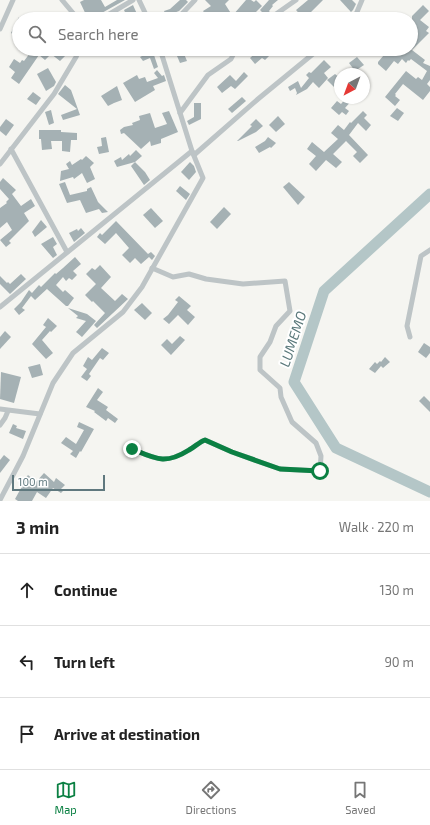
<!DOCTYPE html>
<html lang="en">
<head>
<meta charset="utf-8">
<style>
  :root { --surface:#fff; --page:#f6f6f6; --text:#222; --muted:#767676; --line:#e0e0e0; --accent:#0b8043 }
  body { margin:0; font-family:"Exo 2",sans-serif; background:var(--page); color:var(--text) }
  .compass { position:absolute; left:334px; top:68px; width:36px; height:36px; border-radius:50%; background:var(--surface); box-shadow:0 1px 3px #0004; rotate:221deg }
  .scale { position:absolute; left:12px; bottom:10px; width:93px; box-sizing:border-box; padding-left:4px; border:2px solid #5f787e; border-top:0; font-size:11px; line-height:14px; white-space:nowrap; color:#5f787e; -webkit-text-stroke:3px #fff; paint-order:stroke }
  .stop { position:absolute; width:12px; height:12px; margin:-9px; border:3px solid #0b8043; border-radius:50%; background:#fff }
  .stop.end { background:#0b8043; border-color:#fff; box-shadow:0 1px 4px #0008 }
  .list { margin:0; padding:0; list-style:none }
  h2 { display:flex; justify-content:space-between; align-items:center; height:52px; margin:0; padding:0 16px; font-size:17px }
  h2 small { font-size:13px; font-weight:400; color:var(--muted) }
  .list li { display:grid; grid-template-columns:26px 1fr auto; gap:12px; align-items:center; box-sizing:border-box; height:72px; padding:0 16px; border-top:1px solid var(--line) }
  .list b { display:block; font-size:15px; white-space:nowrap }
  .list em { font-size:13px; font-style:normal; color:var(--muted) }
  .icon { flex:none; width:22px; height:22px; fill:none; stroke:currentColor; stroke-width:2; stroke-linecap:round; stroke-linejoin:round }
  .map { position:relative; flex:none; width:430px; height:501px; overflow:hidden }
  .search { position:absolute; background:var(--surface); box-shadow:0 1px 3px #0004; left:12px; right:12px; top:12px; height:44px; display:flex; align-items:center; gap:10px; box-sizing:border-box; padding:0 14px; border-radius:22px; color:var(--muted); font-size:15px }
  .sheet { height:268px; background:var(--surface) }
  nav { display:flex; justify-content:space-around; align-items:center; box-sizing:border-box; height:56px; border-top:1px solid var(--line); background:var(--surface); font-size:11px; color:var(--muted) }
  nav a { display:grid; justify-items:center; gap:2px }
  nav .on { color:var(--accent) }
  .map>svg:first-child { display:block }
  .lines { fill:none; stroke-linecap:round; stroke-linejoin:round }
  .river { stroke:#b4c6c7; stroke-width:11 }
  .building { fill:#a5b1b4 }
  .minor { stroke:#bdc4c6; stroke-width:5 }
  .route { stroke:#0b8043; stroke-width:5 }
  .labels { text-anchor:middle; stroke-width:4; stroke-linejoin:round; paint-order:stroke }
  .water-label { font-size:14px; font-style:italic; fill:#5a787a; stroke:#fff }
</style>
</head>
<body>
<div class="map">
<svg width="430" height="501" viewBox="0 0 430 501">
  <rect width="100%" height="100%" fill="#f5f5f1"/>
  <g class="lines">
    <!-- river -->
    <polyline class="river" points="430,194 324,291 294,382 336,448 430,492"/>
  </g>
  <!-- building -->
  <g class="building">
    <polygon points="84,0 101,0 105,7 117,0 125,0 91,19 88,19 80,2"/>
    <polygon points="180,0 186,0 188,2 179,11 166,16 164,11 170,9"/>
    <polygon points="205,0 229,0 225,4 232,15 226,19 225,19 222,15 218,19 201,19 206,15 203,11 211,6"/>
    <polygon points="246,0 251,0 254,2 256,0 262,6 252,16 249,13 243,19 237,19 233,15"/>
    <polygon points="269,0 278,0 272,5 273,6 269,11 270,11 265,15 260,10"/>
    <polygon points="308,0 323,0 310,13 317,19 304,19 296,10"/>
    <polygon points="340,0 352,0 356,4 353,10 351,12"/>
    <polygon points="133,5 137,14 134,15 136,19 128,19 124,10"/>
    <polygon points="423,5 429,11 420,20 429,27 426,31 429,33 412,50 425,60 423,63 430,66 430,80 427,84 430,87 430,91 423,100 403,84 395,94 396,95 395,96 400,100 395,106 385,97 406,71 416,79 418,77 422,80 427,71 411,59 409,61 408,60 406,63 402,59 398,64 394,61 386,71 378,64 378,62 389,49 402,49 404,51 407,49 411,49 412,16"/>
    <polygon points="19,17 19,37 11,33"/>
    <polygon points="33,49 58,49 66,55 60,61 51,54 45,60 39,55 19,84 11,78 15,72 9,67 14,59 20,63 22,60 24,61"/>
    <polygon points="144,49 152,49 158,67 154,69 150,58 143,61 140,57 146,54"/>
    <polygon points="174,49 182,49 187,61 180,63"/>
    <polygon points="260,49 274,49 271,52 272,53 265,60 262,58 255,64 250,58"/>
    <polygon points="357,57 364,65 355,71 349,63"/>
    <polygon points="324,60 331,67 324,73 328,78 319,88 313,82 307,89 296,95 297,93 295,88 290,91 288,87 298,81 301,88 309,78 306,75 309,72 311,73"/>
    <polygon points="48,68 56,82 54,86 46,91 37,74"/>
    <polygon points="157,70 162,76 164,75 166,81 153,86 155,90 135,102 123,83 137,75 139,79 145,77 147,82 158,78 154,73"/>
    <polygon points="244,72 248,76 235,89 231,86 222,93 217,87 230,75 236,81"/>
    <polygon points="335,74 340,78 340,81 334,87 327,80"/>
    <polygon points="65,85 71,90 80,115 63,120 61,115 77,109 58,94"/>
    <polygon points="117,86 122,100 114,103 108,106 101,96"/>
    <polygon points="33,92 41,98 36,105 27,99"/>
    <polygon points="242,97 246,101 232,113 228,109"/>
    <polygon points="346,98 354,98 345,108 349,111 346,115 342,112 339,115 331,108 337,101 341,104"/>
    <polygon points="194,103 201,103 201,119 189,125 187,121 194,117"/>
    <polygon points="397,108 404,113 398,121 390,116"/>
    <polygon points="51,110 54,123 49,125 45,112"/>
    <polygon points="169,111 178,132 161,139 161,143 151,146 150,141 141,149 124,133 121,134 120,130 124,127 133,125 132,123 140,120 139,116 150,113 155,128 167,124 162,113"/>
    <polygon points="363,111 367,115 364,118 371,125 366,131 358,123 349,135 368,155 360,163 353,156 357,152 346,141 333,154 342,162 336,168 326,160 316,171 309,164 316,156 307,149 312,142 324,152 338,139 331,133 338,125 344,130 350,122 351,123"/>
    <polygon points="278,116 285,124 276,132 269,125"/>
    <polygon points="6,119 14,125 6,136 0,131 0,127"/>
    <polygon points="256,119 263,126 256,132 238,141 237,141 252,126 250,125"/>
    <polygon points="39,130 61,130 61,132 77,133 77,140 71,140 70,152 62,151 62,141 51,141 52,149 42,150 41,139 39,139"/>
    <polygon points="106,137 109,152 99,154 97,147 102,146 101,138"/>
    <polygon points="268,137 276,143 271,148 270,147 259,153 255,147 265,141"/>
    <polygon points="136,150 142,156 135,162 145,172 150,180 144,185 131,166 135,162 117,167 114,161 121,157 122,160 129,154 130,156"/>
    <polygon points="86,156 94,163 90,167 95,179 87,183 82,173 74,179 73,177 60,181 61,171 69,169 66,164 70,161 72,165 81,159 82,160"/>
    <polygon points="190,162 194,166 196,172 189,180 181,172"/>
    <polygon points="3,178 16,190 12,194 21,206 31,199 35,206 24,213 29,221 9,241 11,243 6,247 0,240 12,230 7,222 0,228 0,208 7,203 6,202 9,199 0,189 0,182"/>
    <polygon points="65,182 70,195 87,191 87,189 91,187 98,202 108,212 102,213 99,209 86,213 80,200 67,203 59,184"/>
    <polygon points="289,182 305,197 298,205 283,187"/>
    <polygon points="180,186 190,194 186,200 176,191"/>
    <polygon points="224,207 231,214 217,229 210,222"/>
    <polygon points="151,208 163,221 155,228 143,215"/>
    <polygon points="41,220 47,227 35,237 32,232"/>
    <polygon points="116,221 148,254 151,252 155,256 152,260 149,257 141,264 135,258 130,263 122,255 129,248 116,233 105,244 97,237 100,233 102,235"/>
    <polygon points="81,228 85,233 74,242 69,233 77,229 78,231"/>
    <polygon points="53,237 57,244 53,247 57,255 53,258 41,244"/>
    <polygon points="75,257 81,264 73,271 77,275 72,280 69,278 66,281 63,277 56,285 63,292 65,290 74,298 68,306 66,306 47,289 48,288 35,300 31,296 22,308 25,310 19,315 14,309 21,302 29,290 32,293 39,285 41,287 55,273 56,274 63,268"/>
    <polygon points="100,265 111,277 101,288 115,301 122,294 128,299 97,328 94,325 105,313 93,301 92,302 85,295 96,284 86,274 92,268 95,270"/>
    <polygon points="21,274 26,279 10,294 0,284 0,276 7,283 8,282 10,284"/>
    <polygon points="179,296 191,306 187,310 195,317 188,325 178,315 169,324 163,319 168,315 178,302 175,300"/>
    <polygon points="142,303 152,313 145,320 134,310"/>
    <polygon points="68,308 87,314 96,321 82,337 76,332 86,321 76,318 78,316"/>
    <polygon points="48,318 57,326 51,332 50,331 42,340 53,353 46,359 32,344 46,327 43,325"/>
    <polygon points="5,331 11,337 0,349 0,337"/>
    <polygon points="180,336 185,340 171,355 161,345 167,339 172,344"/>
    <polygon points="424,343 430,347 430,353 426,358 418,352"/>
    <polygon points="102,348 109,353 103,360 100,358 89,374 91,376 87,381 81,377 87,369 83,366 88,357 92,360"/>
    <polygon points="385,357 390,362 383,368 381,366 375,373 369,369 375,362 377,364 380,361 381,362"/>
    <polygon points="40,364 43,375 32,378 28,367"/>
    <polygon points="1,372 21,377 14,403 0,399"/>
    <polygon points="98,388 103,392 97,400 108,407 106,410 118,419 115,423 108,418 106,421 94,412 95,411 86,407"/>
    <polygon points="424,396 430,402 430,412 419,401"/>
    <polygon points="79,422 94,429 81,452 80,451 76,458 70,454 73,451 61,443 66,437 76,444 84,430 77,427"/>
    <polygon points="13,424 17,426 16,428 26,431 23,439 9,433"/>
    <polygon points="4,455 10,460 0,473 0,460"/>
    <polygon points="44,473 54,482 56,478 65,485 61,489 63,491 61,493 53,488 46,498 37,492 32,501 18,501 15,499 25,481 24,480 28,475 36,482"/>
  </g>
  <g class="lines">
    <!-- minor -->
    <g class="minor">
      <polyline points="62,0 78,19"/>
      <polyline points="139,0 148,19"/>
      <polyline points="101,19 133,0"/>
      <polyline points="177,19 195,0"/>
      <polyline points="269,19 296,0"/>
      <polyline points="354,19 362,0"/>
      <polyline points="0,29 13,0"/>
      <polyline points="180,113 208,75 231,59 236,49"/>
      <polyline points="11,149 67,252"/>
      <polyline points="194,155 258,99 319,49"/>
      <polyline points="0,164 54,94 76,57 79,49"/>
      <polyline points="0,307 192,151"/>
      <polyline points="410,337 407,326 421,256 430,250"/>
      <polyline points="0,409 40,414"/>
      <polyline points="0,425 5,418 8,411"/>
      <path d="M132 449C156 459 165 465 189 450 195 447 199 442 205 440L232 452 280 469 320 471 321 456 316 443 292 422 281 397 280 388 260 370V357L270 342 276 326 290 311 285 281 243 284 206 279 189 274 173 277 152 268"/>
      <polyline points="0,500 23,456 53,383 73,353 123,312 142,287 203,178 192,151 160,49"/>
    </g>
  </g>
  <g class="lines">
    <!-- route -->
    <path class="route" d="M132 449C156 459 165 465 189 450 195 447 199 442 205 440L232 452 280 469 320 471"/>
  </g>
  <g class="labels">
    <!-- water labels -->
    <g class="water-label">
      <text transform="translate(293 339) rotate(-72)" y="5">LUMEMO</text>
    </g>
  </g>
</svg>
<svg class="compass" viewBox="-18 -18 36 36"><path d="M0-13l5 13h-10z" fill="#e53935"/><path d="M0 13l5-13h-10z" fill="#767676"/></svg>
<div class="scale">100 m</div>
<div class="stop" style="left:320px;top:471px"></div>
<div class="stop end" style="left:132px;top:449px"></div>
<div class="search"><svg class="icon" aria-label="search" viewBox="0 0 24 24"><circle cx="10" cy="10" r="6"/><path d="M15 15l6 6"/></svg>Search here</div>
</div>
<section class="sheet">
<h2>3 min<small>Walk · 220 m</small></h2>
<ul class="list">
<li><svg class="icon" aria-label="ahead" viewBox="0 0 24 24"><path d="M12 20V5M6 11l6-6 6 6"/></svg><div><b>Continue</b></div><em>130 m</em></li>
<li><svg class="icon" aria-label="left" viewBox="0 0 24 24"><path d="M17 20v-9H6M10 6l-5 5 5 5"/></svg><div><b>Turn left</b></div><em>90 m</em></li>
<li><svg class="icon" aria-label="arrive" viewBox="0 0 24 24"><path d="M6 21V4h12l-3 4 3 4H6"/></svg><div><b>Arrive at destination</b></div></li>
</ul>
</section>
<nav>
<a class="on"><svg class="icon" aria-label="map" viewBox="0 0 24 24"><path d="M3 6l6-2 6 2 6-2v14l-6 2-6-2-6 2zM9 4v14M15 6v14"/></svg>Map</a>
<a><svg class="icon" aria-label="directions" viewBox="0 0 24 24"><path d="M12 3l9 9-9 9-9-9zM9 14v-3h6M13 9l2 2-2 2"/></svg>Directions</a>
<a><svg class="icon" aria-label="saved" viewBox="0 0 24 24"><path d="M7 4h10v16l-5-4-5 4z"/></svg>Saved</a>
</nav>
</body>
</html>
